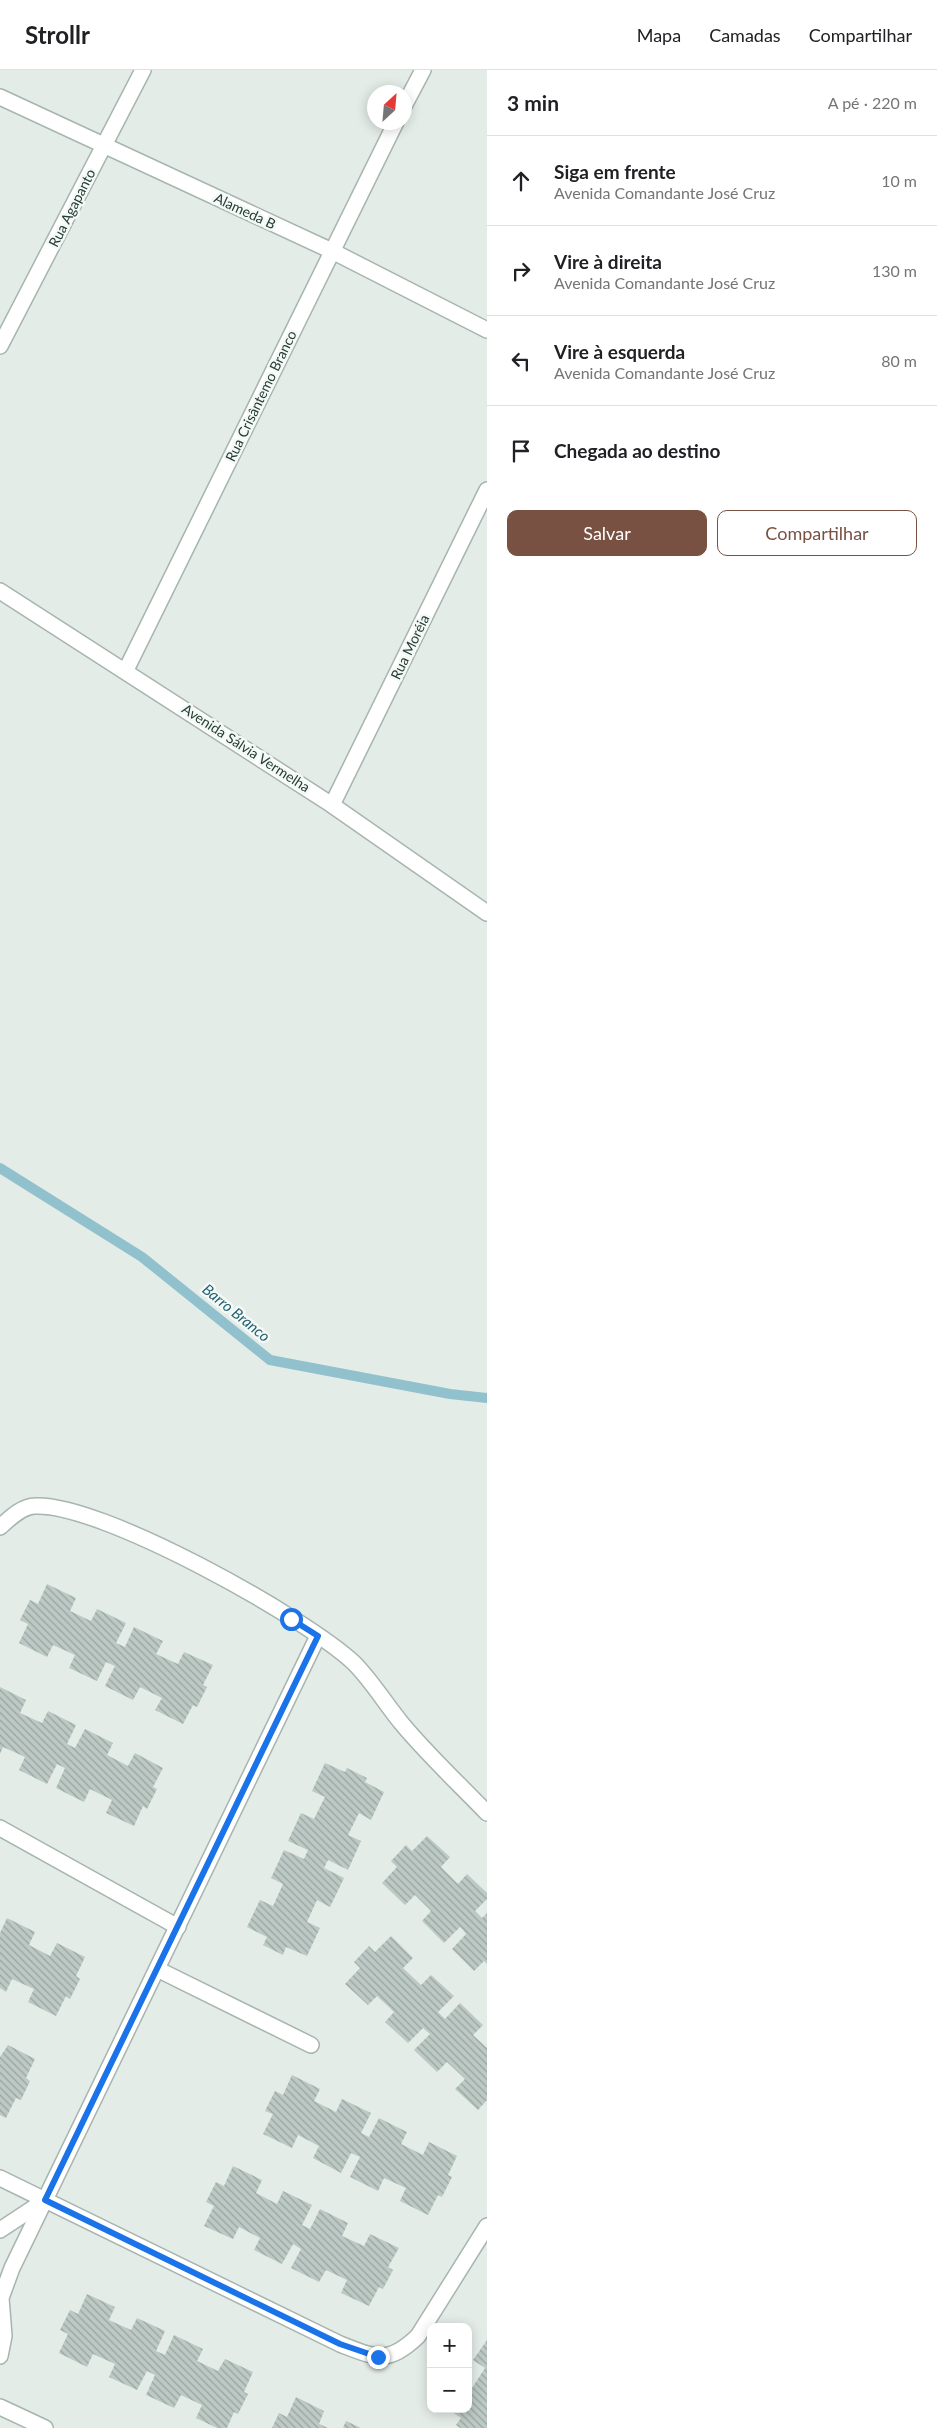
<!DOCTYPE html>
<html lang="pt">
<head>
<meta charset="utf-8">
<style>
  :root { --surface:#fff; --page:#f2f2f2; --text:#202124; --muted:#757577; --line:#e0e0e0; --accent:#795143 }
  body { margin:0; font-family:Lato,sans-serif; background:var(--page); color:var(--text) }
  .controls { position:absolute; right:15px; bottom:15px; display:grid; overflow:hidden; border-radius:10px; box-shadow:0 2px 12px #0003 }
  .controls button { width:45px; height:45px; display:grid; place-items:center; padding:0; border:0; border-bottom:1px solid var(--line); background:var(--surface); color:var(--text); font:25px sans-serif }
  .compass { position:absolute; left:367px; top:15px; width:45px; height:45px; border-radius:50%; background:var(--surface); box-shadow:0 2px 12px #0003; rotate:26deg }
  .stop { position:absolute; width:15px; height:15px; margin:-11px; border:4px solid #1a73e8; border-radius:50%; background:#fff }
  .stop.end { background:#1a73e8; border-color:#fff; box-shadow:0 1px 5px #0008 }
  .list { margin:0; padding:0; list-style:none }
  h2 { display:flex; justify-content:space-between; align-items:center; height:65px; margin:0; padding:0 20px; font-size:21px }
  h2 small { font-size:16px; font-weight:400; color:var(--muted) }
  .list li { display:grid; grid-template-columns:32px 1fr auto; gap:15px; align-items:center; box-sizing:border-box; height:90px; padding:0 20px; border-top:1px solid var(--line) }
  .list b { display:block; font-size:19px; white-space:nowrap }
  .list p { margin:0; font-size:16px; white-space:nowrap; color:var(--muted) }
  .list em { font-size:16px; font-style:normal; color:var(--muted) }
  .actions { display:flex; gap:10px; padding:15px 20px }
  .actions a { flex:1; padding:11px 0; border:1px solid var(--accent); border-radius:10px; text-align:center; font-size:18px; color:var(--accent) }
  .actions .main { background:var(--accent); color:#fff }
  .icon { flex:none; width:28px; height:28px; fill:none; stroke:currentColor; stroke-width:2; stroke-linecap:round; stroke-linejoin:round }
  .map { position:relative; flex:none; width:487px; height:2358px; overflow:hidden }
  header { display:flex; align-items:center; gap:30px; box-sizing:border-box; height:70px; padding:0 25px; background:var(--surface); border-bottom:1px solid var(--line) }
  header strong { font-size:24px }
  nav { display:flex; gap:28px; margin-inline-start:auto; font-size:18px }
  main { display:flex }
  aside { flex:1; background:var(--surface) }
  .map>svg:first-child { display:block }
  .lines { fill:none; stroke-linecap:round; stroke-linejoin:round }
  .stream { stroke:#91c1cc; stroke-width:10 }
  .building { fill:url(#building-back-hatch) }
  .service-casing { stroke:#a7b4af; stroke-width:18 }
  .minor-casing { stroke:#a7b4af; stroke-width:18 }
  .tertiary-casing { stroke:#a7b4af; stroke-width:18 }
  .service { stroke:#fff; stroke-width:15 }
  .minor { stroke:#fff; stroke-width:15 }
  .tertiary { stroke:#fff; stroke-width:15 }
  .route { stroke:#1a73e8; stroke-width:6 }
  .labels { text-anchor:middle; stroke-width:5; stroke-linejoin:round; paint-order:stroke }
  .street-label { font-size:14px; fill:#253c36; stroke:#f4f9f6 }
  .water-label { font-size:15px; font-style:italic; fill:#246373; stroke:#f4f9f6 }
</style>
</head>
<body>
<header>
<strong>Strollr</strong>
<nav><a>Mapa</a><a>Camadas</a><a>Compartilhar</a></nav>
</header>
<main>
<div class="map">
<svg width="487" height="2358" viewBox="0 0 487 2358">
  <defs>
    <pattern id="building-back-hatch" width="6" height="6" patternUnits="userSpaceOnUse" patternTransform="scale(1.25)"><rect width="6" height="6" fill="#bcc9c5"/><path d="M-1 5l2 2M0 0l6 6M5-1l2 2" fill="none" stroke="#99a4a1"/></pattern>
  </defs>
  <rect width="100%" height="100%" fill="#e4ece8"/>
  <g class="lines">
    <!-- stream -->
    <polyline class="stream" points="0,1098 142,1187 270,1290 450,1324 487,1328"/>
  </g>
  <!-- building -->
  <g class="building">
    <polygon points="47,1514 76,1528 70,1541 91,1551 97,1539 126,1553 116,1573 125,1577 134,1557 163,1571 156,1584 178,1594 184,1582 213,1595 203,1615 207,1617 197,1637 193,1635 183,1654 155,1640 162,1628 140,1617 133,1630 105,1616 115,1596 106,1592 97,1611 69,1598 75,1585 53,1575 47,1587 19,1573 28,1554 20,1550 30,1530 38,1534"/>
    <polygon points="0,1617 26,1630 20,1643 42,1653 48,1641 76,1655 67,1674 75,1678 85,1659 113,1673 107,1685 128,1696 135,1683 163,1698 153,1717 157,1719 147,1739 143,1736 134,1756 106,1743 112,1730 90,1719 84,1732 56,1718 65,1698 57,1694 47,1714 19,1700 25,1687 3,1677 0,1684"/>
    <polygon points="325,1693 345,1702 347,1698 367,1708 365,1712 384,1722 371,1750 359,1743 348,1765 361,1771 348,1800 328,1790 324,1798 344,1808 330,1837 317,1830 307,1852 320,1858 307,1886 286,1877 283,1885 263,1875 267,1867 247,1857 260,1830 273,1836 283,1814 271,1808 284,1780 304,1789 308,1780 288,1771 301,1743 314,1749 325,1727 312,1721"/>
    <polygon points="427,1766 450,1787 441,1797 458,1814 467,1804 487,1823 487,1829 475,1841 482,1848 487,1843 487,1894 484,1891 474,1901 452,1879 466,1864 463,1860 460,1857 444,1873 422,1851 431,1841 415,1825 405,1835 382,1813 397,1797 391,1791 406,1775 412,1781"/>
    <polygon points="7,1848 35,1862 29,1875 50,1886 57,1873 85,1887 76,1906 80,1909 70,1929 66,1926 56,1946 28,1932 34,1919 12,1909 6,1922 0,1918 0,1863"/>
    <polygon points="391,1866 413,1888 403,1898 421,1915 431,1905 454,1926 438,1942 445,1949 460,1933 483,1955 473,1965 487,1978 487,2030 478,2040 455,2019 465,2009 447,1992 437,2002 414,1980 430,1964 423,1958 408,1973 385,1952 394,1942 377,1926 368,1935 345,1914 360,1898 354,1892 369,1876 375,1882"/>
    <polygon points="8,1975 35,1989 26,2008 30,2011 21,2030 16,2028 6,2048 0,2045 0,1987"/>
    <polygon points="292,2005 320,2019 314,2031 336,2042 342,2029 371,2043 361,2063 369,2067 379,2048 407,2062 401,2074 423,2085 429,2072 457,2086 448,2105 452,2107 442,2127 438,2125 428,2145 400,2131 406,2118 384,2108 378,2121 350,2107 360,2087 351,2083 341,2103 313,2088 319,2076 298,2065 292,2078 263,2064 273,2044 265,2041 275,2021 283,2025"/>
    <polygon points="233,2096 262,2110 256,2123 277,2134 283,2121 312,2135 302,2155 310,2159 320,2139 348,2153 342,2166 364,2176 370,2164 399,2178 388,2197 393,2200 383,2219 379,2217 369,2236 341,2223 347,2210 326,2200 319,2212 291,2198 301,2179 293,2174 282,2194 254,2180 260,2168 239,2157 233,2169 204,2156 214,2136 206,2132 216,2112 224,2116"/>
    <polygon points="87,2224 115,2237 109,2250 131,2260 137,2248 165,2261 156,2281 165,2285 174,2265 203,2279 197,2291 218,2301 225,2289 253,2302 244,2322 248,2324 238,2344 234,2342 227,2358 217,2358 196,2348 202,2335 181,2325 174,2338 146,2325 155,2305 147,2301 137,2320 109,2307 115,2294 93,2284 87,2297 59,2283 68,2264 60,2260 70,2240 78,2244"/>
    <polygon points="487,2270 487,2358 460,2358 456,2355 461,2348 448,2339 468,2339 468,2315 472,2318 485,2298 473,2290"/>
    <polygon points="296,2327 324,2341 319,2354 328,2358 272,2358 279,2343 287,2347"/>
    <polygon points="346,2351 361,2358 343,2358"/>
  </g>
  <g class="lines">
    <!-- service casing -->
    <g class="service-casing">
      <polyline id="service" points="157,1899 311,1975"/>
    </g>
    <!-- minor casing -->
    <g class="minor-casing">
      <g id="minor">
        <polyline points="0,27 332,181 487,260"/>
        <polyline points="404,36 423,0"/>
        <polyline points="0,276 143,0"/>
        <polyline points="0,521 332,735 487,843"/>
        <polyline points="126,600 396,52"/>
        <polyline points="332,735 487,420"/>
        <path d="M0 1457C9 1449 22 1436 35 1436 99 1432 305 1547 354 1593 372 1611 387 1636 403 1655 429 1686 459 1714 487 1743"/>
        <polyline points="0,1758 178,1857"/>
        <path d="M0 2108 340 2274C376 2288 388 2295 418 2266L487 2156"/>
        <polyline points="0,2160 44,2131"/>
        <polyline points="0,2286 4,2266 1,2228 12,2198 318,1566"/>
      </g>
    </g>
    <!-- tertiary casing -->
    <g class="tertiary-casing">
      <polyline id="tertiary" points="0,2337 45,2358"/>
    </g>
    <!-- service -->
    <use href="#service" class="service"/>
    <!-- minor -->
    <use href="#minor" class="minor"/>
    <!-- tertiary -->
    <use href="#tertiary" class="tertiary"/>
  </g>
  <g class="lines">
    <!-- route -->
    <polyline class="route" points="291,1549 318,1566 45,2130 340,2274 378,2287"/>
  </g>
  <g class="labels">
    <!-- street labels -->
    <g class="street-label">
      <text transform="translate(72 138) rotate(-63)" y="5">Rua Agapanto</text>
      <text transform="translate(245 141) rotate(25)" y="5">Alameda B</text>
      <text transform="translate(261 326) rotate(-64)" y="5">Rua Crisântemo Branco</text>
      <text transform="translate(410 577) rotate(-64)" y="5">Rua Moréia</text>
      <text transform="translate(246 678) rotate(33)" y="5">Avenida Sálvia Vermelha</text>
    </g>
    <!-- water labels -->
    <g class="water-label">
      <text transform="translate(236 1243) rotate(39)" y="5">Barro Branco</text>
    </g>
  </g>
</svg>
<div class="controls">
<button>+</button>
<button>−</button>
</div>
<svg class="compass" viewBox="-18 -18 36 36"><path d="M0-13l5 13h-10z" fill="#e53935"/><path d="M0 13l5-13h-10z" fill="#757577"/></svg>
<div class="stop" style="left:291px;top:1549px"></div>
<div class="stop end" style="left:378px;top:2287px"></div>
</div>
<aside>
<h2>3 min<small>A pé · 220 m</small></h2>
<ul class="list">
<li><svg class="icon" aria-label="ahead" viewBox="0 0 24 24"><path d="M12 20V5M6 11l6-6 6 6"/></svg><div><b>Siga em frente</b><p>Avenida Comandante José Cruz</p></div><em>10 m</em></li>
<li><svg class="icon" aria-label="right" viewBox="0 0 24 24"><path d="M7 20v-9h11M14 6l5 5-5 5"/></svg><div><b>Vire à direita</b><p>Avenida Comandante José Cruz</p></div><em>130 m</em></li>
<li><svg class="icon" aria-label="left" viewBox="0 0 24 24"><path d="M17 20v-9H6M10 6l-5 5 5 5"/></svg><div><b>Vire à esquerda</b><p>Avenida Comandante José Cruz</p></div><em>80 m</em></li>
<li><svg class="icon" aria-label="arrive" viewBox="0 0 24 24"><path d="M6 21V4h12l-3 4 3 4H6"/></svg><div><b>Chegada ao destino</b></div></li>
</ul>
<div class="actions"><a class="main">Salvar</a><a>Compartilhar</a></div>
</aside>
</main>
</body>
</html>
